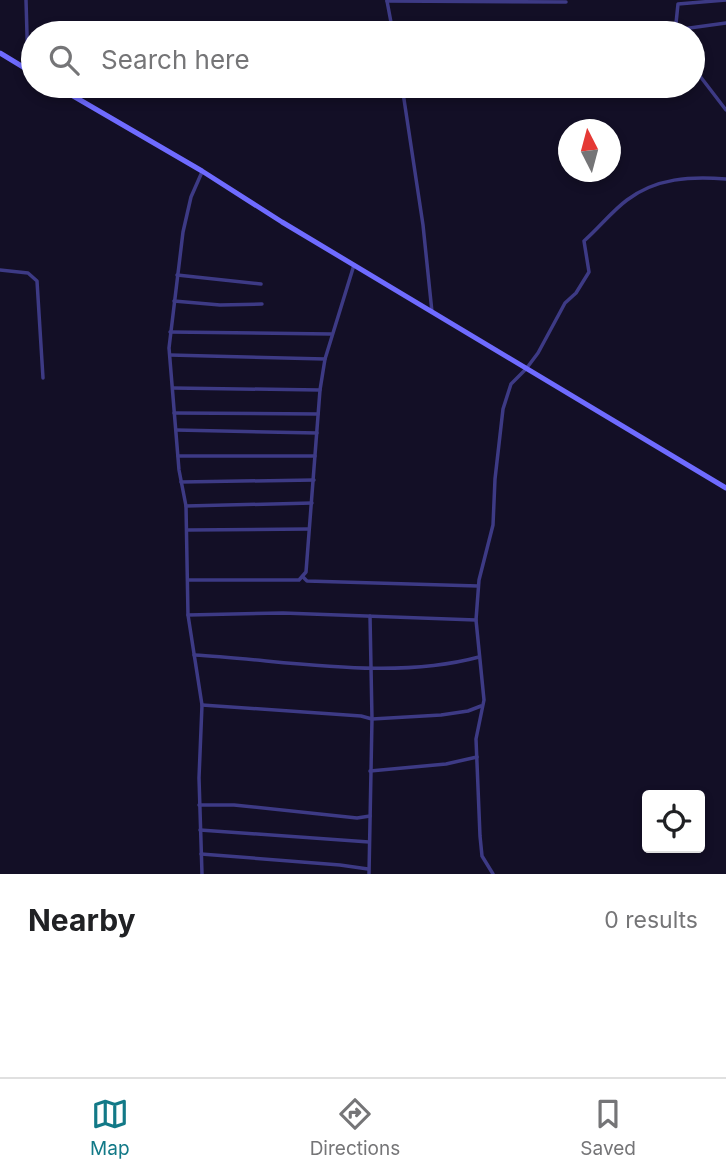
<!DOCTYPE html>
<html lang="en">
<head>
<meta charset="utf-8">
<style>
  :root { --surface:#fff; --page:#f2f2f2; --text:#202124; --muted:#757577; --line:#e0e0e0; --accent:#127987 }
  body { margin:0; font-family:Inter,sans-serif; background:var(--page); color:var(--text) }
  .controls { position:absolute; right:21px; bottom:21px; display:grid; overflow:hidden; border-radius:7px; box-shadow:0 4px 10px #0003 }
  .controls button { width:63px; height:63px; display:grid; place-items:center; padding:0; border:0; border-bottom:2px solid var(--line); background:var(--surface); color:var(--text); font:35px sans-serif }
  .compass { position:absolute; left:558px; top:119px; width:63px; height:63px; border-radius:50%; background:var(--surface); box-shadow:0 4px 10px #0003; rotate:354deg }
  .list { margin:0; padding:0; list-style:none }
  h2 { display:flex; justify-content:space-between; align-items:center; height:91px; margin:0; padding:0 28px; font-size:30px }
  h2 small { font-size:23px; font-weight:400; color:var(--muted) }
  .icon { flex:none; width:38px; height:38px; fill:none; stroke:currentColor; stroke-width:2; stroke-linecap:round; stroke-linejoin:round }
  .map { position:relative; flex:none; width:726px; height:874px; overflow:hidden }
  .search { position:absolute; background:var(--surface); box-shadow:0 4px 10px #0003; left:21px; right:21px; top:21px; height:77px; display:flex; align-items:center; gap:18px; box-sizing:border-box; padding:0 24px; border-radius:38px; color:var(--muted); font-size:26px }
  .sheet { height:203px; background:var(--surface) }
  nav { display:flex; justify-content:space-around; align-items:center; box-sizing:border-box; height:98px; border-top:2px solid var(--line); background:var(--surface); font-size:19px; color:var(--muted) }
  nav a { display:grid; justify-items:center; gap:4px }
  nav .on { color:var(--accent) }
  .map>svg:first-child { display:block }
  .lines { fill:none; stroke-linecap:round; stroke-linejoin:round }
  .street { stroke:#3d3a85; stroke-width:3.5 }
  .secondary { stroke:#6f6bff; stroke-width:5 }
</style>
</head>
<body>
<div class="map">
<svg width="726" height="874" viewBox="0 0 726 874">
  <rect width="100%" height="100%" fill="#130f26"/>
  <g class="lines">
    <!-- street -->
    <g class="street">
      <polyline points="26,0 28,69"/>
      <polyline points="387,1 566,2"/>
      <polyline points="387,1 393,33"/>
      <polyline points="675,30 726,23"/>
      <polyline points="675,33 678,4 726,0"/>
      <polyline points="693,67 726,110"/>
      <polyline points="402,86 423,225 432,312"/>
      <polyline points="0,270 28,273 37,281 43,378"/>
      <polyline points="177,275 261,284"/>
      <polyline points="174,301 220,305 262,304"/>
      <polyline points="170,332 331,334"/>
      <polyline points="170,355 325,359"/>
      <polyline points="173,388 320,390"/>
      <polyline points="174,413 318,414"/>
      <polyline points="176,430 317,433"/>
      <polyline points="178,456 315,456"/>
      <polyline points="181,482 314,480"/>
      <polyline points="186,506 312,503"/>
      <polyline points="187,530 309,529"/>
      <polyline points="303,577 307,581 478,586"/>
      <polyline points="188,580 299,580 306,572 320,390 325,359 354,265"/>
      <polyline points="188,615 283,613 476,620"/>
      <path d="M194 655C286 660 390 681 479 657"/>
      <polyline points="202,705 361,716 372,719 441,715 468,711 481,706"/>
      <polyline points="370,771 446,764 477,757"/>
      <polyline points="199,805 234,805 357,818 370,816"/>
      <polyline points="200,830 369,842"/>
      <polyline points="201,854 340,865 368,869"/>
      <polyline points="202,874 199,778 202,705 188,615 186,506 179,470 169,348 183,232 191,197 202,172"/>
      <polyline points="369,874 372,719 370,616"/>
      <path d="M493 874 482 856 480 836 476 739 484 700 476 620 479 580 493 525 495 479 503 409 511 384 526 369 538 353 565 303 576 293 589 272 584 241C599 228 612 211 627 200 656 178 691 176 726 179"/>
    </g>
    <!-- secondary -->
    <g class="secondary">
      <polyline points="0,53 33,73"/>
      <polyline points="56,86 202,171 282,222 726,488"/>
    </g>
  </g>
</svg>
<div class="controls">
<button><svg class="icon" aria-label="locate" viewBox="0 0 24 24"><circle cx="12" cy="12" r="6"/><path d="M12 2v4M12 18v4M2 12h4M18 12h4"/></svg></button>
</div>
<svg class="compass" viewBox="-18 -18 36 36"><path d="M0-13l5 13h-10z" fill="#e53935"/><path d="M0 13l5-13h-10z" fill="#757577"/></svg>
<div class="search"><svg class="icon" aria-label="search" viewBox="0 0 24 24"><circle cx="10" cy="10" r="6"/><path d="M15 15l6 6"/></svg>Search here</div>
</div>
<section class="sheet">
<h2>Nearby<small>0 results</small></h2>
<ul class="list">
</ul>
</section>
<nav>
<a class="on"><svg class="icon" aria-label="map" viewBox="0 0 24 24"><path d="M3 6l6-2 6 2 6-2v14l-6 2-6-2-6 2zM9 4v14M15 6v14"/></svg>Map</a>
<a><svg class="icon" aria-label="directions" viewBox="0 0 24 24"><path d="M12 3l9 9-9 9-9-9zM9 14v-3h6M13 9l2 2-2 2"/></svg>Directions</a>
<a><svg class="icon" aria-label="saved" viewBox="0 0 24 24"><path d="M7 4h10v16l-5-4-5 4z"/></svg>Saved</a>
</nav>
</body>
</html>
